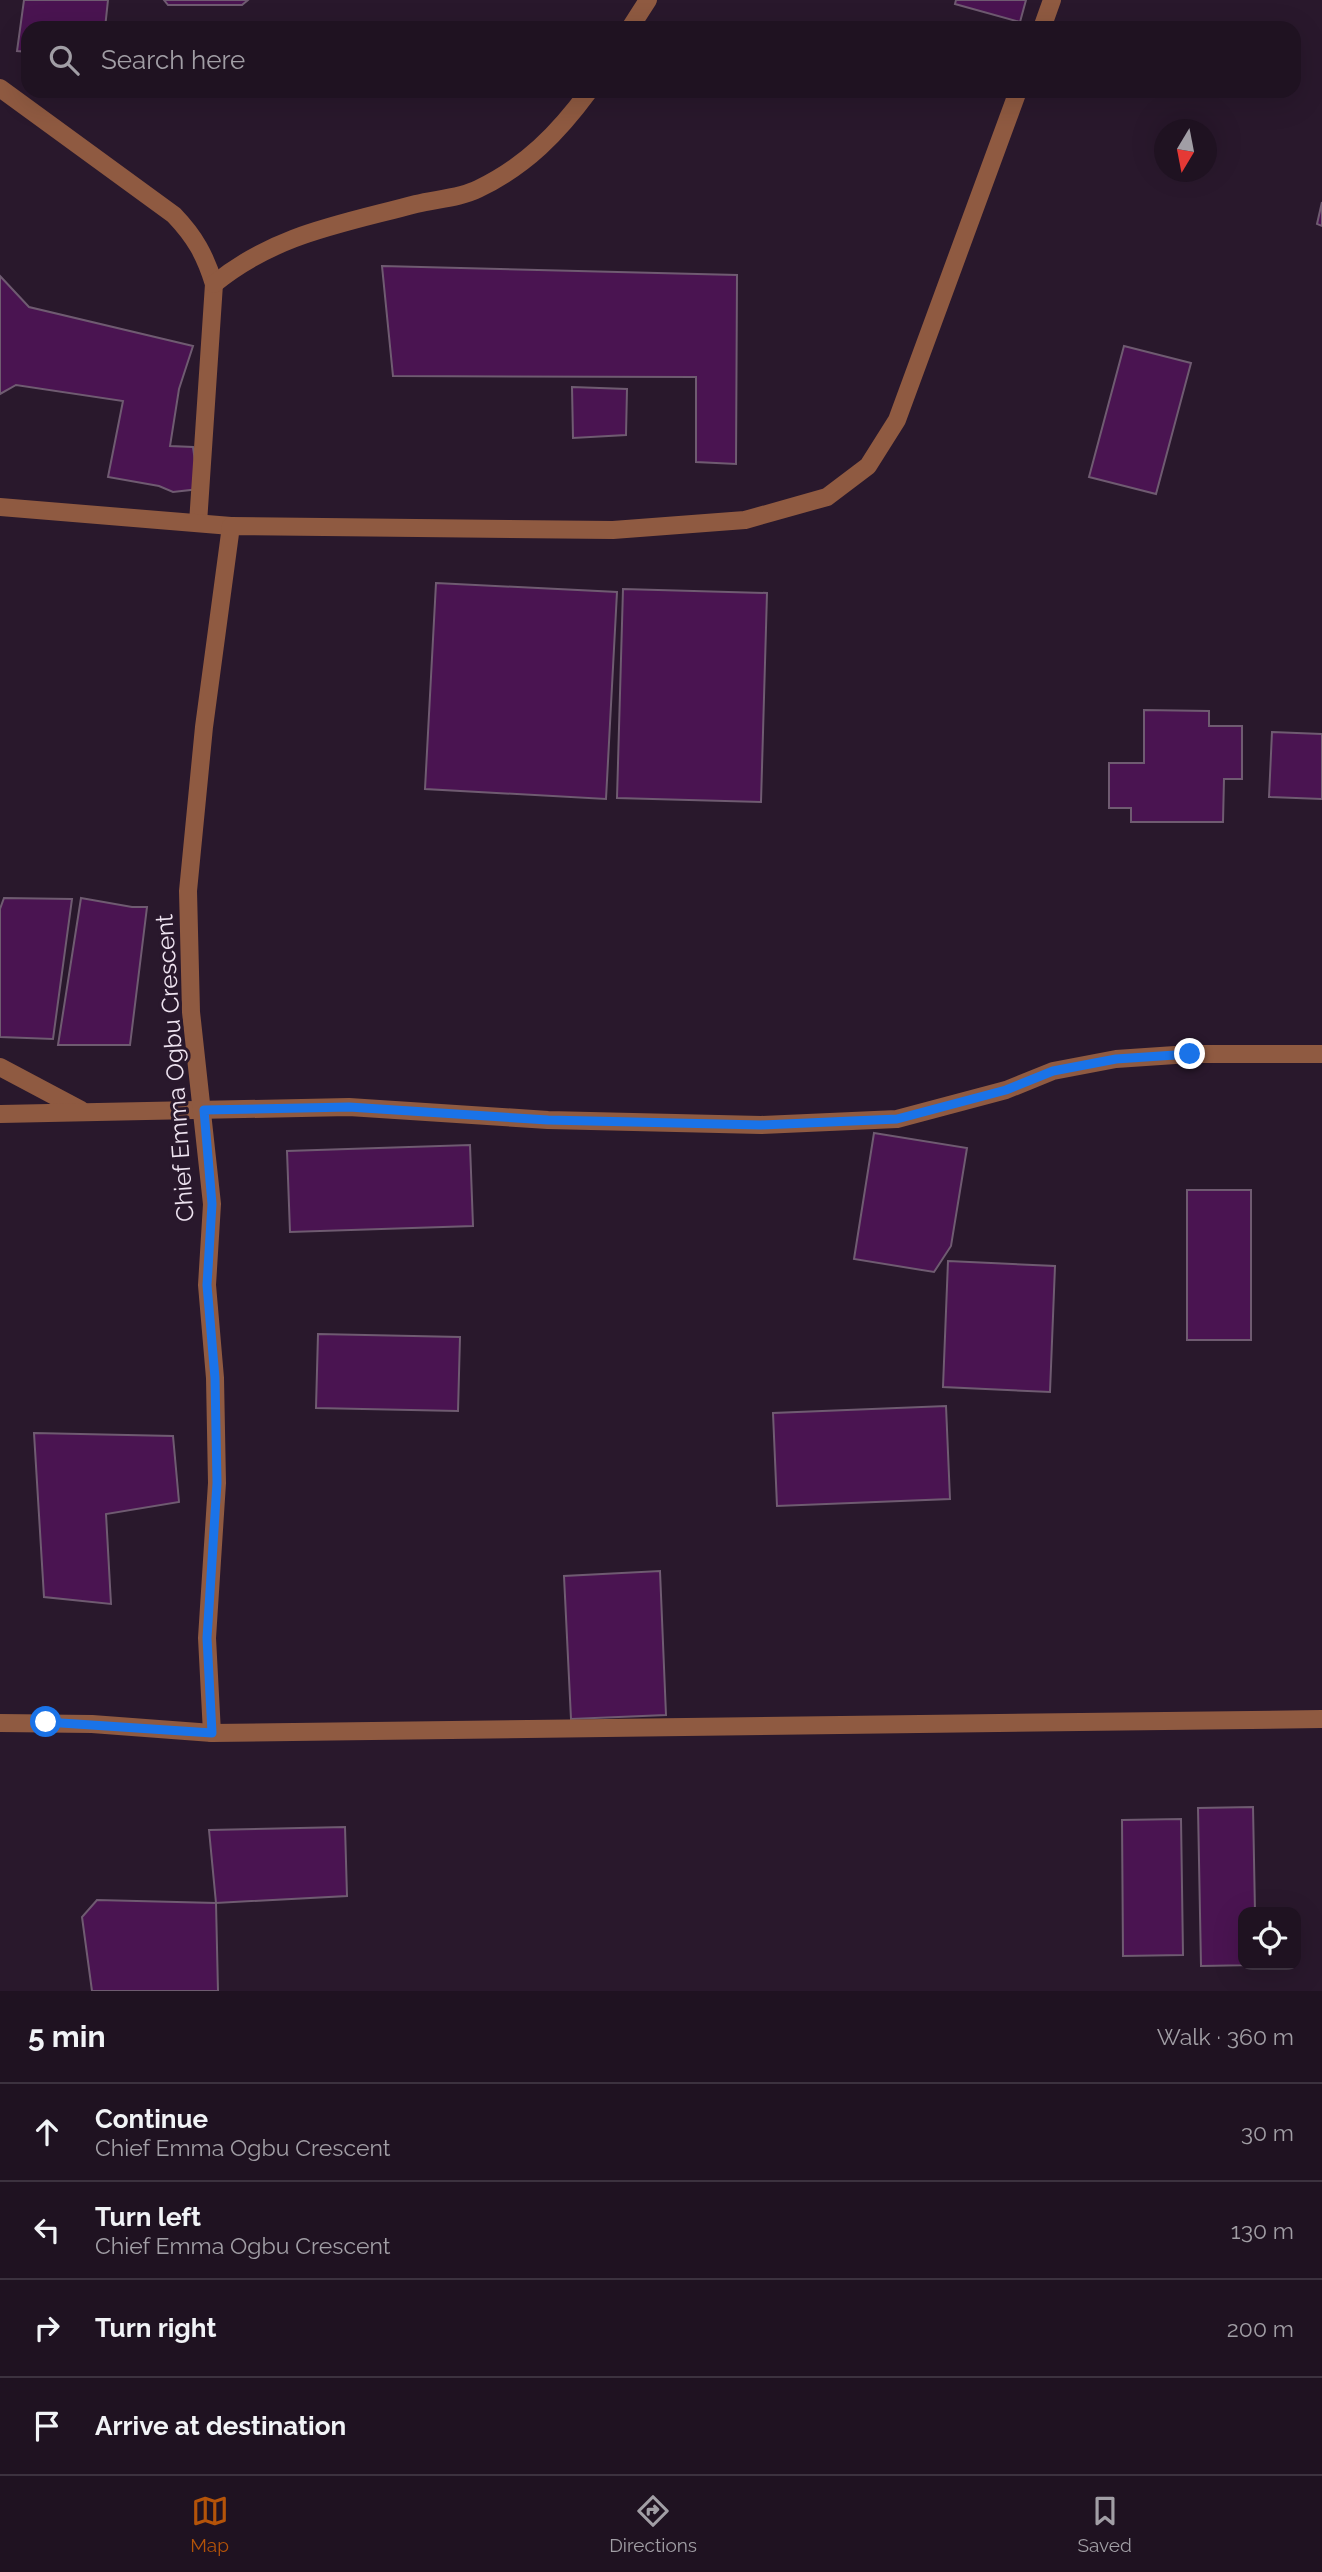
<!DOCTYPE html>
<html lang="en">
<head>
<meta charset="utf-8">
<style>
  :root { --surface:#1f1221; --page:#2c202e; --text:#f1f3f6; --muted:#a19ea5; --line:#3c323f; --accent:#b45309 }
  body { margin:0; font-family:Raleway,sans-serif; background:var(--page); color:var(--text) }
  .controls { position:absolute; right:21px; bottom:21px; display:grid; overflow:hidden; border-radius:14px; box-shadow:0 7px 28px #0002 }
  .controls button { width:63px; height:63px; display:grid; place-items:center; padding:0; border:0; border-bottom:2px solid var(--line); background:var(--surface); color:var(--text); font:35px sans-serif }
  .compass { position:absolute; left:1154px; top:119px; width:63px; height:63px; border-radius:50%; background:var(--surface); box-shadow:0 7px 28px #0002; rotate:190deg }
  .stop { position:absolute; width:21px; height:21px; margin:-16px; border:5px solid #1a73e8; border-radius:50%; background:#fff }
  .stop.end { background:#1a73e8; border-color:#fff; box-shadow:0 2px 7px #0008 }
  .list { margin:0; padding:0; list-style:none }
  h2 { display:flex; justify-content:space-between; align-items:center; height:91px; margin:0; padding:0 28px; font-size:30px }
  h2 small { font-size:23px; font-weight:400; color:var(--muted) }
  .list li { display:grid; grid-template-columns:46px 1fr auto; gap:21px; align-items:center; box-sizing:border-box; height:98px; padding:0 28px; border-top:2px solid var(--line) }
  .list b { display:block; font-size:26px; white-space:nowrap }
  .list p { margin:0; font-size:23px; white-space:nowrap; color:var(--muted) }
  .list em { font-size:23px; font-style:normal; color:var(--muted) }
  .icon { flex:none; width:38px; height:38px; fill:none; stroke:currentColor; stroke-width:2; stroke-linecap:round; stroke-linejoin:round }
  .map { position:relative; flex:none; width:1322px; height:1991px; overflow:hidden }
  .search { position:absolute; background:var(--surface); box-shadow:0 7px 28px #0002; left:21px; right:21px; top:21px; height:77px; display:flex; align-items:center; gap:18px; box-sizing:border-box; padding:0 24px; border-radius:21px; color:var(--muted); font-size:26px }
  .sheet { height:483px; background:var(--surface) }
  nav { display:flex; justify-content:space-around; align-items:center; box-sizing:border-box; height:98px; border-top:2px solid var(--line); background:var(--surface); font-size:19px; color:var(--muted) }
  nav a { display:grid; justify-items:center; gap:4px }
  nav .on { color:var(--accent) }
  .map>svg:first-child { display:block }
  .building { fill:#4a1451; stroke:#6f5b71; stroke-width:2 }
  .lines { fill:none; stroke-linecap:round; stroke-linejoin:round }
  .service { stroke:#8f5a41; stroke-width:18 }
  .minor { stroke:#8f5a41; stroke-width:18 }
  .route { stroke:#1a73e8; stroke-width:9 }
  .labels { text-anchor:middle; stroke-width:6; stroke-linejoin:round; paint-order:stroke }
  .street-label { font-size:24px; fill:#eee3f0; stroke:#29182c }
</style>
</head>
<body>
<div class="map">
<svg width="1322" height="1991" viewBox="0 0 1322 1991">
  <rect width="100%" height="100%" fill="#29182c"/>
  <!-- building -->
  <g class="building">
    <polygon points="24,0 108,0 105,28 28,28 28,52 17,51"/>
    <polygon points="164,0 248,0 242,5 168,5"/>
    <polygon points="956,0 1026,0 1020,22 955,4"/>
    <polygon points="1322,202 1322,226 1317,224"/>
    <polygon points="382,266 737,275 736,464 696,462 696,377 393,376"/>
    <polygon points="0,276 29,307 193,346 179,389 170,446 193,447 199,489 173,492 159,486 108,477 123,401 16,385 0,394"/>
    <polygon points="1124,346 1191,363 1156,494 1089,477"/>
    <polygon points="572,387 627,389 626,435 573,438"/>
    <polygon points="436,583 617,592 606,799 425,789"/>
    <polygon points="623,589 767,593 761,802 617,798"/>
    <polygon points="1144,710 1209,711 1209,726 1242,726 1242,779 1224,779 1223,822 1131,822 1131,808 1109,808 1109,763 1144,763"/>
    <polygon points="1272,732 1322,734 1322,799 1269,797"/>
    <polygon points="4,898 72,899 53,1039 0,1037 0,909"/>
    <polygon points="81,898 132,907 147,907 130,1045 58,1045"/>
    <polygon points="874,1133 967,1148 951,1246 934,1272 854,1259"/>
    <polygon points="470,1145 473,1226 290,1232 287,1151"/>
    <rect x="1187" y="1190" width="64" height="150"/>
    <polygon points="948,1261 1055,1266 1050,1392 943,1387"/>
    <polygon points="318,1334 460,1337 458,1411 316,1408"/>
    <polygon points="946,1406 950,1499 777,1506 773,1413"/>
    <polygon points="34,1433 173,1436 179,1502 106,1514 111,1604 44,1597"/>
    <polygon points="660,1571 666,1715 571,1719 564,1576"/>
    <polygon points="1253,1807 1255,1912 1243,1912 1243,1965 1256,1965 1201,1966 1198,1808"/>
    <polygon points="1181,1819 1183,1955 1123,1956 1122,1820"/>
    <polygon points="345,1827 347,1896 216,1903 209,1830"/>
    <polygon points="97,1900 216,1903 218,1991 92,1991 82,1917"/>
  </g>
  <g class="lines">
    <!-- service -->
    <g class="service">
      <polyline points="630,28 648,0"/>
      <path d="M0 88 174 215C195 237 205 255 214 284L198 523"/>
      <path d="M214 284C275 234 342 224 416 204 436 199 460 198 478 189 526 166 558 133 589 91"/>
    </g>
    <!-- minor -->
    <g class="minor">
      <polyline points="1042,28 1052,0"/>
      <polyline points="0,507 231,526"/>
      <polyline points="0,1067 81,1110"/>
      <polyline points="0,1114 349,1107 548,1120 761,1125 897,1119 1006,1090 1053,1071 1116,1059 1190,1054 1322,1054"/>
      <polyline points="0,1723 92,1724 212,1733 207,1638 217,1483 215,1378 207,1285 212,1204 191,1012 188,891 204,727 231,526 613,530 745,520 827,497 868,466 897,420 1018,91"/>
      <polyline points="212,1733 1322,1719"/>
    </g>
  </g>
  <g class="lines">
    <!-- route -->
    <polyline class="route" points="46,1722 212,1733 207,1638 217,1483 215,1378 207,1285 212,1204 204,1110 349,1107 548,1120 761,1125 897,1119 1006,1090 1053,1071 1116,1059 1190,1054"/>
  </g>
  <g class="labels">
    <!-- street labels -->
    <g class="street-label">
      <text transform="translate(175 1068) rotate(-94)" y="8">Chief Emma Ogbu Crescent</text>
    </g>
  </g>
</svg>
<div class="controls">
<button><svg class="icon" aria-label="locate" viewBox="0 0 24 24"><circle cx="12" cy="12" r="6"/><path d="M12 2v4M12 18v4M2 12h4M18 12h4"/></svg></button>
</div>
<svg class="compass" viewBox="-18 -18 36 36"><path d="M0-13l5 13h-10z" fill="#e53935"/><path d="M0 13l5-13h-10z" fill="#a19ea5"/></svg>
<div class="stop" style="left:46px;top:1722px"></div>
<div class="stop end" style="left:1190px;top:1054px"></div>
<div class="search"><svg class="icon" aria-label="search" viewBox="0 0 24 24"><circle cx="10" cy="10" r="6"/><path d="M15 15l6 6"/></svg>Search here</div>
</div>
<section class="sheet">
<h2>5 min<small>Walk · 360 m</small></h2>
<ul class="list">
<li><svg class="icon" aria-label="ahead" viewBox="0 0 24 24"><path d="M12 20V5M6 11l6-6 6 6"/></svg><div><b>Continue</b><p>Chief Emma Ogbu Crescent</p></div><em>30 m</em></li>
<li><svg class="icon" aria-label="left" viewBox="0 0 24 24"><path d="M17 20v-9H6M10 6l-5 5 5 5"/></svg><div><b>Turn left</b><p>Chief Emma Ogbu Crescent</p></div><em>130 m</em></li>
<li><svg class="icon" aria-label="right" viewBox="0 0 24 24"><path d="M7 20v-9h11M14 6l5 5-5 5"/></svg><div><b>Turn right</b></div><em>200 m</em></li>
<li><svg class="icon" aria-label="arrive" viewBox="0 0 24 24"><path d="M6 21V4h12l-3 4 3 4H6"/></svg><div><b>Arrive at destination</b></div></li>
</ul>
</section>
<nav>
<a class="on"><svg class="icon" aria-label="map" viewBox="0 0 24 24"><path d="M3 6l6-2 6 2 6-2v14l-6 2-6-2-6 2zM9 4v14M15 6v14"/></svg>Map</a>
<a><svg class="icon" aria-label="directions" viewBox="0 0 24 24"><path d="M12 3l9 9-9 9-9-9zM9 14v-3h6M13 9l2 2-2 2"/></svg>Directions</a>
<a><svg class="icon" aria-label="saved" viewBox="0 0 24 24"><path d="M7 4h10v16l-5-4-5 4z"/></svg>Saved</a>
</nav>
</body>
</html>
